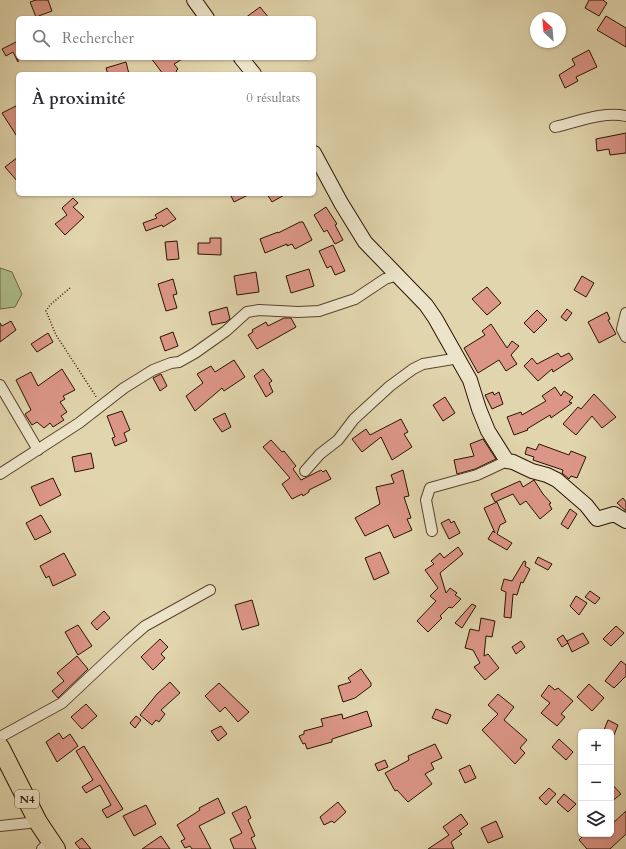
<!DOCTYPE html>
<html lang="fr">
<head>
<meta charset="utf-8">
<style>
  :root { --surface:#fff; --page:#f2f2f3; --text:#2b2b33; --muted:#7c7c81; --line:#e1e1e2 }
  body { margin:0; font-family:Cardo,serif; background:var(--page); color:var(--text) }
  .controls { position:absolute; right:12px; bottom:12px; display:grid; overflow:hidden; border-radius:6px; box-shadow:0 1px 3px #0004 }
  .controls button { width:36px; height:36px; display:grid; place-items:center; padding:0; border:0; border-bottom:1px solid var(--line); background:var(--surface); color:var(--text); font:20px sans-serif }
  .compass { position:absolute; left:530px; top:12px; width:36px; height:36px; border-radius:50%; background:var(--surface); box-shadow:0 1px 3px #0004; rotate:334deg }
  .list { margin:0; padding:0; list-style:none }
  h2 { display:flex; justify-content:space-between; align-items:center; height:52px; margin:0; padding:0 16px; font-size:17px }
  h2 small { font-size:13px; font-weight:400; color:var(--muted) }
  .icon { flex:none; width:22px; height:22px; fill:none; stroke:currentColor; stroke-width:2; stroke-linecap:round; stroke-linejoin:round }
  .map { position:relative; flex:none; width:626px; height:849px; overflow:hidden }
  .search { position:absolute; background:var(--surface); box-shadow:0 1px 3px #0004; left:16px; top:16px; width:300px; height:44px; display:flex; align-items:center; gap:10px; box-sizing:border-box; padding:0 14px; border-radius:6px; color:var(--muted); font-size:15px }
  .panel { position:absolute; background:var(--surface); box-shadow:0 1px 3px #0004; left:16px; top:72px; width:300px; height:124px; border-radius:6px }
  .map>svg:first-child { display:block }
  .green { fill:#aebe8d; stroke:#6c6846 }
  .building { fill:#dc9687; stroke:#2a1300 }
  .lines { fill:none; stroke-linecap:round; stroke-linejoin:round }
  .street-casing { stroke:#58442b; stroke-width:12 }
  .secondary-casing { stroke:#2a1300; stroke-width:16 }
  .highway-casing { stroke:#2a1300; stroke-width:20 }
  .path { stroke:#2a1300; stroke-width:1.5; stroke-dasharray:1 2; stroke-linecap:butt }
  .street { stroke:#ece4ca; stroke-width:10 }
  .secondary { stroke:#ece4ca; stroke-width:14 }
  .highway { stroke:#e1d5ad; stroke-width:18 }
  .labels { text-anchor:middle; stroke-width:4; stroke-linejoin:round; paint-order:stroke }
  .shield { fill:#ece4ca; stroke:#64523d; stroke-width:1 }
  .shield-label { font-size:11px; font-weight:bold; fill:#2a1300 }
</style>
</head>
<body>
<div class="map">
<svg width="626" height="849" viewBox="0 0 626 849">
  <rect width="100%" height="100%" fill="#e1d5ad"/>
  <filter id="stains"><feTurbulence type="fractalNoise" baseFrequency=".005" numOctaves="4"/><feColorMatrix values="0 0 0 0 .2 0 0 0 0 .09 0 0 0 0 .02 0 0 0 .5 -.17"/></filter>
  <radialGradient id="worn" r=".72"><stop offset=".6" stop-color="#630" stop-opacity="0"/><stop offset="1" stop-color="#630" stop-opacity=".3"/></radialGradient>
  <!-- green -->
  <polygon class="green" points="0,268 12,272 22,294 15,307 0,309"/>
  <!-- building -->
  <g class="building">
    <polygon points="36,0 48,0 52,11 36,17 30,2"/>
    <polygon points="589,0 603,0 607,3 599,16 585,8"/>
    <polygon points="260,7 269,18 245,18"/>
    <polygon points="606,16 626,28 626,47 597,30"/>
    <polygon points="18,41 18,62 13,52 6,56 2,49"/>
    <polygon points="589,50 597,67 576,77 578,81 565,88 559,75 575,65 572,59"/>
    <polygon points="151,58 184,58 174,64 178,69 176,71 178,74 163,74"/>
    <polygon points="126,62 129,74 108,74 106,68"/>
    <polygon points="16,106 18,110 18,138 2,113"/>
    <polygon points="626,133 626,153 610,155 609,149 597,151 596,139"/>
    <polygon points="18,157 18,182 5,167"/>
    <polygon points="230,194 250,194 234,202"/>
    <polygon points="267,194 286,194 272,202"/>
    <polygon points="73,198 78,203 73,207 84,217 65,235 55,224 67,215 62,208"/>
    <polygon points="326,207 337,224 335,225 343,240 335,244 327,230 324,232 314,215"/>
    <polygon points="167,208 176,219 163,227 162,225 146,231 143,223 157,218 155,215"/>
    <polygon points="300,222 303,222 312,240 295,249 292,244 287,246 287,244 265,253 260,239 278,232 278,233"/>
    <polygon points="210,238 221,238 221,255 198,254 198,243 210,243"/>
    <polygon points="177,241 179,259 167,260 165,242"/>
    <polygon points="333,245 345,271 335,275 331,266 327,268 319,251"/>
    <polygon points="309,269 314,286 291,293 286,276"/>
    <polygon points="256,272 259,292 237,295 234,276"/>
    <polygon points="582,276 594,283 586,297 574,290"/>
    <polygon points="173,279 177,294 173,295 177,308 166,311 158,284"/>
    <polygon points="487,287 501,303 487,315 472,299"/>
    <polygon points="227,307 230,319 226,322 212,325 209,312"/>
    <polygon points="567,309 572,313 566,321 561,317"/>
    <polygon points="537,310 547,320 534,333 524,323"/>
    <polygon points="607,312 610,319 608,320 616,334 599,343 588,322"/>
    <polygon points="284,318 291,318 296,327 257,349 248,335 253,332 252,330 266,322 268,326"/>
    <polygon points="11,321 16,330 0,342 0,323 2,326"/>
    <polygon points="491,324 507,348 512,341 519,346 511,355 517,364 506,371 499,360 478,373 464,348 485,335 482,331"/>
    <polygon points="173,332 178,346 165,351 160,337"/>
    <polygon points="48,333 53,342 37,352 31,344"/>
    <polygon points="558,353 561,357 569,353 573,359 553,372 552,369 538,381 524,366 532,358 537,364"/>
    <polygon points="234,360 245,377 224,391 222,388 195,411 186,396 203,383 197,374 211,366 215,372"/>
    <polygon points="62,369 75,390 63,396 65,399 60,402 67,412 61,416 64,420 53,427 50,423 44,428 37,422 32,425 25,414 31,410 16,380 31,372 38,386"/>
    <polygon points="263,369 272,381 269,383 273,392 266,397 254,376"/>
    <polygon points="161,374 167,386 160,391 153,378"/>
    <polygon points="555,387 561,396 564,391 573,397 569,402 572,403 551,418 550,415 527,429 528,430 514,435 507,417 521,412 522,415 546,401 542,396"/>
    <polygon points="493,392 494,395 499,392 503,404 492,409 485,395"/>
    <polygon points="594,394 616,417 602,428 592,416 576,435 563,424 578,407 581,409"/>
    <polygon points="445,397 455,413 443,421 433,405"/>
    <polygon points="122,411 130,430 124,433 127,441 115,446 112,438 115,437 107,416"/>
    <polygon points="225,413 231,427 222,432 213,419"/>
    <polygon points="401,419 408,432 404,434 412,447 392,460 381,437 362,452 352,439 366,429 370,435"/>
    <polygon points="483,439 496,459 475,469 457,474 454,460 474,456 470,444"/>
    <polygon points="271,440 282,452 284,451 296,466 293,469 301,480 321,470 323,472 326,470 331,479 309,490 309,492 303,496 302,494 292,499 282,484 290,478 263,447"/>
    <polygon points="539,444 569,455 571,451 586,457 577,478 571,476 569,479 562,473 563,470 533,460 534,457 525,454 527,447 536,450"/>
    <polygon points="91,453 94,468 75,472 72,457"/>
    <polygon points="403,470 409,496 404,497 411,518 407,519 412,530 394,538 388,525 365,536 355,518 380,504 376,487 394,483 391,475"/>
    <polygon points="53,478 61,495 40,506 31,487"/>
    <polygon points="534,480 543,494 551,503 549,504 552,509 540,519 526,501 520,505 513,494 495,502 491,494 520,481 523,487"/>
    <polygon points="623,498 626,502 626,511 617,503"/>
    <polygon points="497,502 506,522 500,525 497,534 512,543 507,550 488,539 493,531 495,533 484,508"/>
    <polygon points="570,509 577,514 568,529 561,524"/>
    <polygon points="41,515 51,532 35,540 26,523"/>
    <polygon points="449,519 451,523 454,521 460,533 449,539 441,523"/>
    <polygon points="458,547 463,554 440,573 446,593 450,588 457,593 455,595 461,599 452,608 449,607 440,616 442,618 428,632 417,621 436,601 430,596 438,588 425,570 434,564 431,561 440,553 444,558"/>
    <polygon points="380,552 389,573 374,580 365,558"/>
    <polygon points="64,553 76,575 53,586 49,576 46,578 40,566"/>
    <polygon points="538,557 552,564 548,570 535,563"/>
    <polygon points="524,561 526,562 525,566 530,569 523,583 521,582 517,595 513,594 511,618 504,617 506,592 501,590 504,579 512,581"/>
    <polygon points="590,591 600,598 595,604 585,597"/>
    <polygon points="576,596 587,603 579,615 570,606"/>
    <polygon points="252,600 259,625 242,630 235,605"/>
    <polygon points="472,604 476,606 462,628 455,623"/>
    <polygon points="104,611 110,618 97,630 91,623"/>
    <polygon points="481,618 495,621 492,637 486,636 484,656 488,654 499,668 485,680 474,667 480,663 473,650 465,648 470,629 479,631"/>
    <polygon points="78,625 92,646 78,655 65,632"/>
    <polygon points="616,626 624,633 611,646 603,639"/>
    <polygon points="583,633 589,643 572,652 567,641"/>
    <polygon points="563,635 568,643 562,647 557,639"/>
    <polygon points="160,639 168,647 161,654 165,658 153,670 141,657"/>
    <polygon points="521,641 525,647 516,654 512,647"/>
    <polygon points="77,656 88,669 58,698 52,691 64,681 57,673"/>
    <polygon points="621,661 626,665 626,676 614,688 605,681"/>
    <polygon points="361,669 371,683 371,686 355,698 343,702 338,686 351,682 348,678"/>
    <polygon points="170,682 180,693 161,710 165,714 159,722 156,720 152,725 140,715 157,694"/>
    <polygon points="219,683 249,712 238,722 225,707 220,712 205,696"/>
    <polygon points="589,684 604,698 592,711 577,697"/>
    <polygon points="549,685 555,690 558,688 573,701 561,714 565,717 557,726 541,713 550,703 541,696"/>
    <polygon points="498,694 514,707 504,720 527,740 520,748 525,753 515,764 482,730 498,714 488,705"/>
    <polygon points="86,704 97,716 82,729 71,717"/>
    <polygon points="436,709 451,715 447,724 432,718"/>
    <polygon points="367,711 372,726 332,739 332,742 307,749 305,743 303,744 299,736 304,734 304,731 323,726 321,719 342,714 343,719"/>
    <polygon points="136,716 141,720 135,728 130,723"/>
    <polygon points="608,720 618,725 614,735 604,730"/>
    <polygon points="221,726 227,734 218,741 211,731"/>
    <polygon points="59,733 63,739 70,734 78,746 57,762 46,742"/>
    <polygon points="559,739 573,752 566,760 552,747"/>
    <polygon points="435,744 442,758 431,763 434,769 425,774 432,784 408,802 397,790 395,791 385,773 409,760 408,756"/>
    <polygon points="84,746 123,809 107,818 102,810 111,805 100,785 86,793 82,787 93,780 76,751"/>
    <polygon points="385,760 388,767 378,771 375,764"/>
    <polygon points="470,765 476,778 465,783 459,770"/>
    <polygon points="611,783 621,794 611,802"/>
    <polygon points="549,788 556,794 546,805 539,798"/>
    <polygon points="564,794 576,804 568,812 557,802"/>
    <polygon points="218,798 225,813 199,826 211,849 192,849 190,846 185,848 181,841 185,839 177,825 197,812 200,810 199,808"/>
    <polygon points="338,802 346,812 334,823 332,821 324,825 320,817"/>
    <polygon points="146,805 156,824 134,836 123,816"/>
    <polygon points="246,806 251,818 248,820 255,836 251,838 256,849 234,849 230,839 242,833 232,813"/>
    <polygon points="626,811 626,834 610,849 587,849 579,840 585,834 611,834 611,825"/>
    <polygon points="461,814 468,824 459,831 462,834 451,842 454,849 428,849 449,835 443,827"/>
    <polygon points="496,821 503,837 488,843 481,828"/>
    <polygon points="161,836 170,849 142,849"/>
    <polygon points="82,838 91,849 80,849 75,843"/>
  </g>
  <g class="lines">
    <!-- street casing -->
    <g class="street-casing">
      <g id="street">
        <path d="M555 127C577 122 603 111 626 116"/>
        <polyline points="626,313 622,329 626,337"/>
        <polyline points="0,385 38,450"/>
        <polyline points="305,471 320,454 338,440 354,419 390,386 413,369 423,364 459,358"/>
        <polyline points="0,474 79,423 124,388 153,370 171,363 179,362 195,353 226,331 247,312 259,310 298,312 319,311 355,299 385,279 397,275"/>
        <polyline points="432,531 426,500 430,488 477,475 507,461"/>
        <polyline points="0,737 62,703 130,639 145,626 210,590"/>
        <polyline points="0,826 38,822"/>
        <polyline points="42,849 51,840"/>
      </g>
    </g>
    <!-- secondary casing -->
    <g class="secondary-casing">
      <g id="secondary">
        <polyline points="194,0 207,18"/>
        <polyline points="241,58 254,74"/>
        <polyline points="314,153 341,203 365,242 426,305 435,318 470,380 479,409 488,431 507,461 513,462 532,471 547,475 557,480 586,505 597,519 614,514 626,521"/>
      </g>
    </g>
    <!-- highway casing -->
    <g class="highway-casing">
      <polyline id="highway" points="0,747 38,822 56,849"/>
    </g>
    <!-- path -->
    <polyline class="path" points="70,288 50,305 46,311 56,335 97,398"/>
    <!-- street -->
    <use href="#street" class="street"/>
    <!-- secondary -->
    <use href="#secondary" class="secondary"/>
    <!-- highway -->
    <use href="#highway" class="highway"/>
  </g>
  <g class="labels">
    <!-- shield labels -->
    <rect class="shield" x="15" y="790" width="24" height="18" rx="3"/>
    <g class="shield-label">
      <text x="27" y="803">N4</text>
    </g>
  </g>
  <rect width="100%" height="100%" filter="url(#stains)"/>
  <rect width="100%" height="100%" fill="url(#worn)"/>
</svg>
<div class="controls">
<button>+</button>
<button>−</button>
<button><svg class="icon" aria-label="layers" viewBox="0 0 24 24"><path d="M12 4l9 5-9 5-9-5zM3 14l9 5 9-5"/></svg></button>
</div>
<svg class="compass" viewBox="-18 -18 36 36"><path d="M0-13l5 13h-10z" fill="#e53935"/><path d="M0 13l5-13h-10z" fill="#7c7c81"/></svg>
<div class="search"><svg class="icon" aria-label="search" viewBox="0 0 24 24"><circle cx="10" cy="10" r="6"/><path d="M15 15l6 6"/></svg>Rechercher</div>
<section class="panel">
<h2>À proximité<small>0 résultats</small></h2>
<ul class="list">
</ul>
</section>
</div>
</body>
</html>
